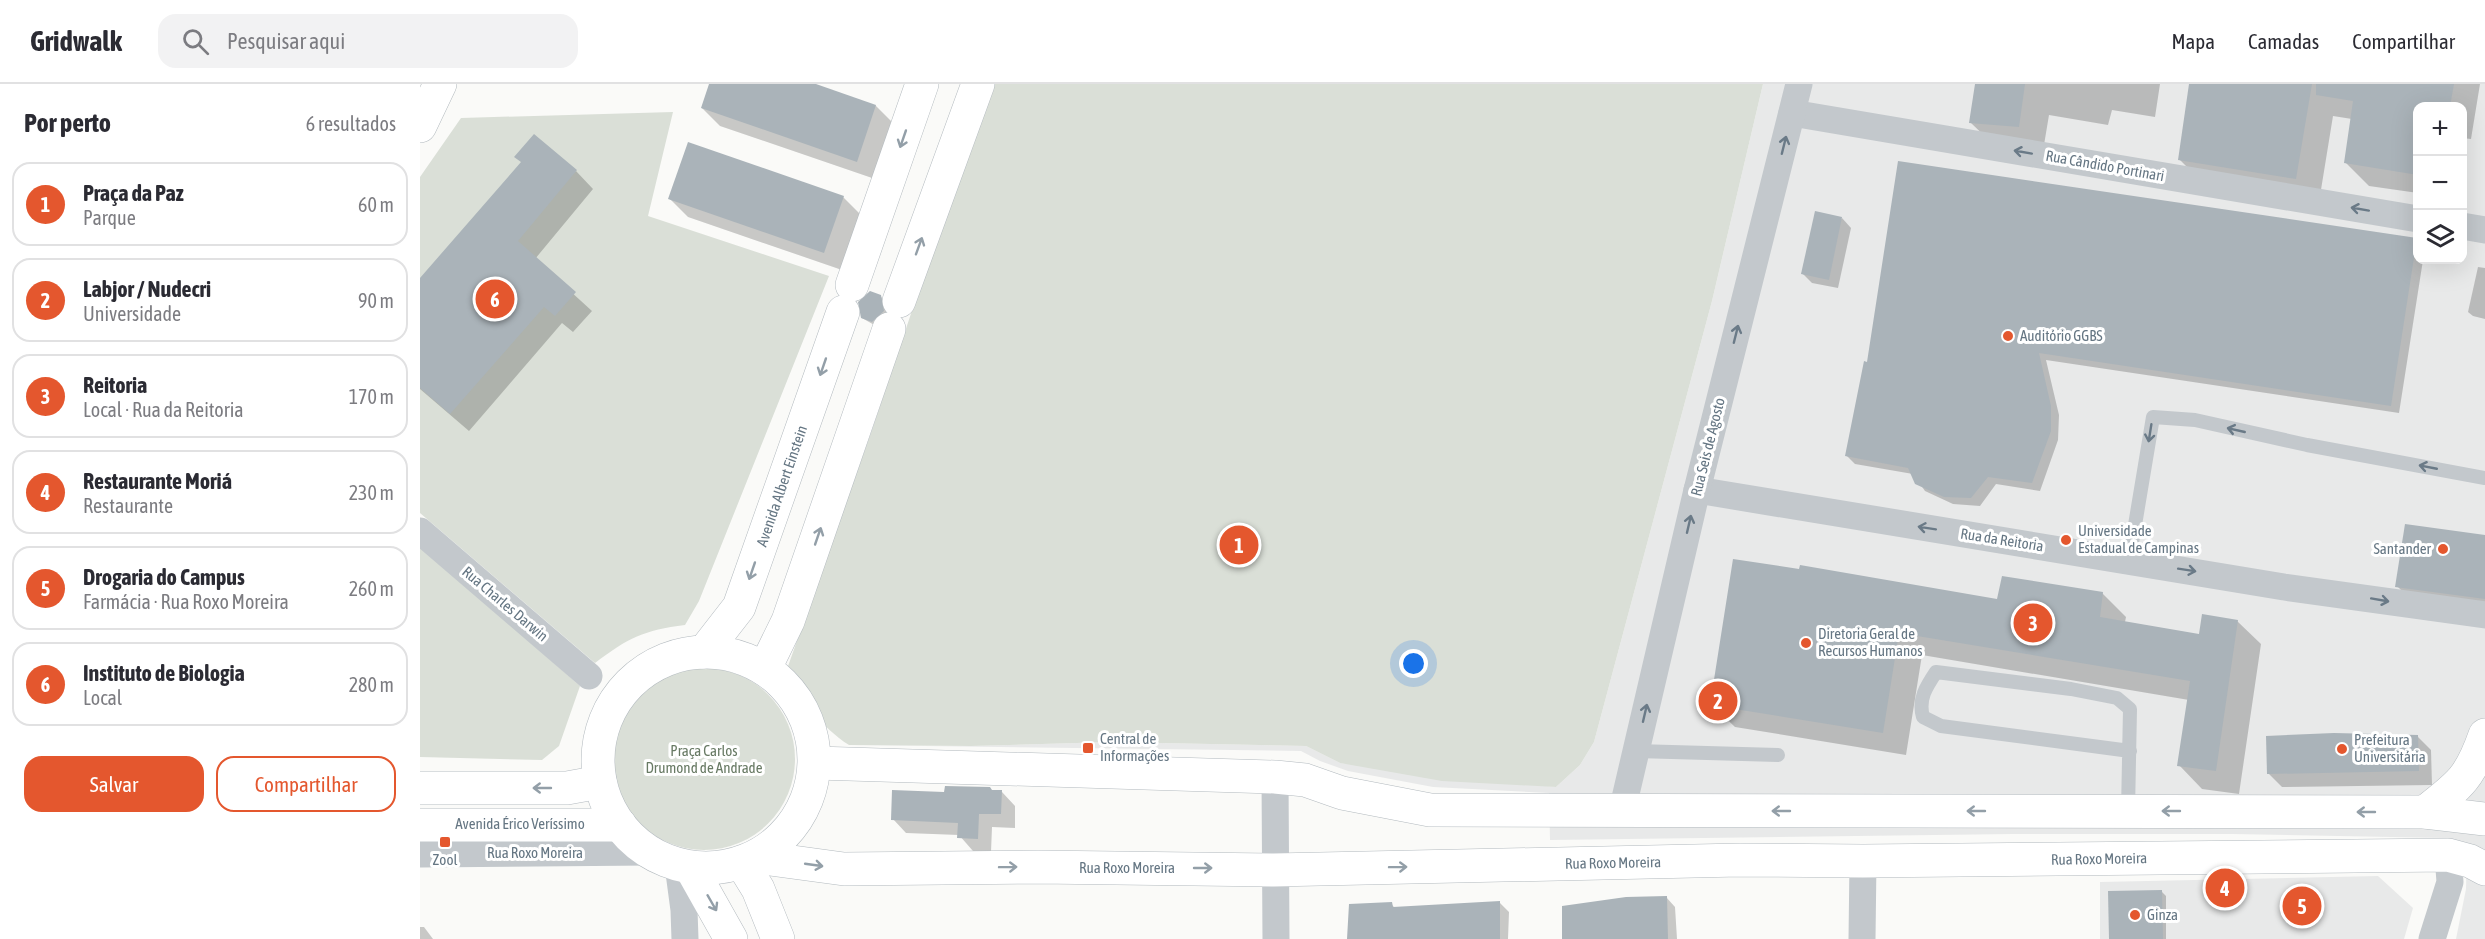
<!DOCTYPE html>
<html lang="pt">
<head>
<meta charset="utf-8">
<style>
  :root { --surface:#fff; --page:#f2f2f3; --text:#2b2b33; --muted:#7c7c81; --line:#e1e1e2; --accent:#e4572e }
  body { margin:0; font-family:"Asap Condensed",sans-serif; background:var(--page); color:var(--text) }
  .controls { position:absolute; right:18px; top:18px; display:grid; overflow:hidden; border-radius:12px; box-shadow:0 6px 24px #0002 }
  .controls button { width:54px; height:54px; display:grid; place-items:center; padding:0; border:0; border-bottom:2px solid var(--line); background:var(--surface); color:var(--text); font:30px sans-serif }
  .you { position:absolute; left:994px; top:580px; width:21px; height:21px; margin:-15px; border:4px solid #fff; border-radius:50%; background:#1a73e8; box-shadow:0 0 0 9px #1a73e833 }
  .badge { display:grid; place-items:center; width:39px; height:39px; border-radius:50%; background:var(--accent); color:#fff; font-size:20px; font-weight:700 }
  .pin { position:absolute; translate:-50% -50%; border:3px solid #fff; box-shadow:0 2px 6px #0006 }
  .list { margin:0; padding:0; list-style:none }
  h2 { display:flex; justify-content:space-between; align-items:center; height:78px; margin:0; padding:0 24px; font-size:26px }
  h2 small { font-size:20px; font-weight:400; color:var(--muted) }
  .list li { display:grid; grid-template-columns:39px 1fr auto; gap:18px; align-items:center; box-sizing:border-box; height:84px; margin:0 12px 12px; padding:0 12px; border:2px solid var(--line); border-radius:18px }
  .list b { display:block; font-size:22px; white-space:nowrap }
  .list p { margin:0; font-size:20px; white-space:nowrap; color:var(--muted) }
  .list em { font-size:20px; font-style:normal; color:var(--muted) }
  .actions { display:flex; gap:12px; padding:18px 24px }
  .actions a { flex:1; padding:14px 0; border:2px solid var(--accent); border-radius:18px; text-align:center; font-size:21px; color:var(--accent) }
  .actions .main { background:var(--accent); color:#fff }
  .icon { flex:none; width:33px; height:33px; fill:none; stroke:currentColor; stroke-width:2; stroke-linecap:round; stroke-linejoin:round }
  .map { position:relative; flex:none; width:2065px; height:855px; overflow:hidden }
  header { display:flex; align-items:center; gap:36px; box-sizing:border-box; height:84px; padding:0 30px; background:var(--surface); border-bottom:2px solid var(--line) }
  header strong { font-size:28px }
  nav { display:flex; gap:33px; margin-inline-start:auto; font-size:21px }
  .search { width:420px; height:54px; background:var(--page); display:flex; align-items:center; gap:15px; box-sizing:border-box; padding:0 21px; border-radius:18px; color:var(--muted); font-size:22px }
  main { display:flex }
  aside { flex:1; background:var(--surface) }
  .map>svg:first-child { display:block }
  .built { fill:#e8e9e9; fill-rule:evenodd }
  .green { fill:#dadfd7 }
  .shadow { fill:#0003 }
  .building { fill:#aab3b9 }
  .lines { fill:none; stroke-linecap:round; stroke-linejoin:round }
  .secondary-casing { stroke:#b3babf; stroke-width:34 }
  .lane { stroke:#c3c8cc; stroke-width:14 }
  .street { stroke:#c3c8cc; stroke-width:27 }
  .secondary { stroke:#fff; stroke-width:33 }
  .oneway { stroke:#939fa8 }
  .oneway2 { stroke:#6a7a87 }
  .poi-dot { fill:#e4572e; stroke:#fff; stroke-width:2 }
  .labels { text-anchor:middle; stroke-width:6; stroke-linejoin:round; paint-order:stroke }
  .street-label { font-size:15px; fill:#657683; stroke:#fff }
  .poi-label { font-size:15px; fill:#657683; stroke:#fff; text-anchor:start }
  .park-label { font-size:15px; fill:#687a64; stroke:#fff }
</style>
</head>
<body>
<header>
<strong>Gridwalk</strong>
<div class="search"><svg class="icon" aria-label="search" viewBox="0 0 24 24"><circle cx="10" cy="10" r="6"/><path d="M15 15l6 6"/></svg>Pesquisar aqui</div>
<nav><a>Mapa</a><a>Camadas</a><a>Compartilhar</a></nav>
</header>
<main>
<aside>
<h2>Por perto<small>6 resultados</small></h2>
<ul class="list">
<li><span class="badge">1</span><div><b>Praça da Paz</b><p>Parque</p></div><em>60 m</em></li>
<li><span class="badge">2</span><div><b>Labjor / Nudecri</b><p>Universidade</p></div><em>90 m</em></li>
<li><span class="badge">3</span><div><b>Reitoria</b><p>Local · Rua da Reitoria</p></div><em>170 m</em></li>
<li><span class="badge">4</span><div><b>Restaurante Moriá</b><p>Restaurante</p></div><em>230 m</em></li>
<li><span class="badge">5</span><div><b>Drogaria do Campus</b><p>Farmácia · Rua Roxo Moreira</p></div><em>260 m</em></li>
<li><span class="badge">6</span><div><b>Instituto de Biologia</b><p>Local</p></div><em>280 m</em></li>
</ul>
<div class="actions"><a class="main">Salvar</a><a>Compartilhar</a></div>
</aside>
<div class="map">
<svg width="2065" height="855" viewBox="0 0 2065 855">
  <rect width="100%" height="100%" fill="#fafaf8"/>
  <!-- built -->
  <g class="built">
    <path d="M1343 0H2065V855H2036L2046 805 2047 764 2024 754 1812 750H1593L1130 756 1129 709 1013 703 928 687 900 677 881 667 429 661 551 662 691 658 886 662 920 679 1136 703 1160 681 1174 658 1292 217ZM1998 22H2042V176H1998Z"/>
    <polygon points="1958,792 1993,824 1984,855 1680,855 1680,798"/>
  </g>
  <!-- green -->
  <g class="green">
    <path d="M568 0H1343L1292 217 1174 658 1160 681 1136 703 1022 697 920 679 886 662 691 658 551 662 429 661C402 644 379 613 367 585L452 346Z"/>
    <path d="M253 28 228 132 409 192 279 517 265 541C224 546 208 554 175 579L0 429V93L41 34Z"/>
    <polygon points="0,461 160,602 139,662 122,676 0,673"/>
    <circle cx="284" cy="675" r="91"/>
  </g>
  <!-- shadow -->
  <g class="shadow">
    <polygon points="291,0 392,0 456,22 474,40 455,95 300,42 282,24"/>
    <polygon points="1557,0 1740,0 1735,33 1692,26 1688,41 1629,31 1623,67 1576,63 1551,39"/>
    <polygon points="1774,0 2060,0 2051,55 2042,54 2042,22 1998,22 1998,109 1949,102 1926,79 1932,35 1913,32 1899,118 1783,99 1759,75"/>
    <polygon points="156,87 173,105 115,175 172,227 153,248 142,239 49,347 0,305 0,196"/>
    <polygon points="423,113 441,131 422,186 268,133 250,115"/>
    <polygon points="1422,134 1431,144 1418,204 1392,199 1383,190"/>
    <polygon points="1997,155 1998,176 2003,176 1979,329 1626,276 1639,331 1638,356 1620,407 1576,400 1560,422 1533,420 1505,407 1493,390 1435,380 1426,371 1445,279"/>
    <polygon points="2058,183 2065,184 2065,235 2053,232 2048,228"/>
    <polygon points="460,212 465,217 467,232 456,242 442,234"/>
    <polygon points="2065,452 2065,527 1991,516 1977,502"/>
    <polygon points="1314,477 1578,517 1682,509 1706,533 1705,538 1780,551 1817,537 1841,560 1819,710 1782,705 1759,681 1769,616 1502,571 1486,671 1315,643 1291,620"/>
    <polygon points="1997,652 2011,666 2012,701 1862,703 1848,689"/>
    <polygon points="572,708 582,708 595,722 595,744 572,743 571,768 553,767 539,751 486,749 473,735 526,710"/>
    <polygon points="1741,807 1746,812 1746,855 1690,855"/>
    <polygon points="1246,813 1255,823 1257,855 1144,855"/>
    <polygon points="1080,819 1089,828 1088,855 929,855 971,820 976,825"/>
    <polygon points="0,843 4,843 13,855 0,855"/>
  </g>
  <!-- building -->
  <g class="building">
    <polygon points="289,0 396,0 456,21 437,78 281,24"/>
    <polygon points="1555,0 1605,0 1599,43 1549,39"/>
    <polygon points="1769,0 1892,0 1876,95 1758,76"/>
    <polygon points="1896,0 2034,0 2030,22 1998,22 1998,91 1924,79 1933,17 1896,11"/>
    <polygon points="114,50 157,86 98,157 156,208 135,232 124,223 30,330 0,304 0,194 101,78 94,73"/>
    <polygon points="268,58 424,112 404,169 248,115"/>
    <polygon points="1478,77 1997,154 1971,322 1619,269 1631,322 1631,347 1612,399 1568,393 1551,414 1524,413 1495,400 1488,384 1425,372 1444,277 1447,278"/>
    <polygon points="1395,127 1422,133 1409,196 1381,190"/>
    <polygon points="450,207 461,211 464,227 452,238 441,234 438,218"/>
    <polygon points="1985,440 2065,451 2065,515 1975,503"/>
    <polygon points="1313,475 1379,485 1380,481 1577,515 1582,492 1683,508 1680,533 1779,550 1782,530 1818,536 1796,687 1757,682 1770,597 1479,549 1463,649 1290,621"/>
    <polygon points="1914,649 1998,651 1999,687 1847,690 1846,652"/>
    <polygon points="525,702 570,703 572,706 582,706 581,730 559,730 558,755 537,754 538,739 471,736 472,706 524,708"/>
    <polygon points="1742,806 1743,855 1689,855 1688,807"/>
    <polygon points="1247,812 1248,855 1142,855 1142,822 1206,813"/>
    <polygon points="1080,817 1080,855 927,855 929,820 972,818 973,823"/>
  </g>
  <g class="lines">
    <!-- secondary casing -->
    <g class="secondary-casing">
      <g id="secondary">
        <polyline points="0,42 20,0"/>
        <polyline points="432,201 502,0"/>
        <polyline points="479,217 558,0"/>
        <circle cx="286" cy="676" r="108"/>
        <polyline points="284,568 319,523 423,228"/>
        <polyline points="345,584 368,537 469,245"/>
        <polyline points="396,679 855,693 885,696 922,709 1010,726 2005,728 2065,735"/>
        <polyline points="0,704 147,704 180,698"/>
        <path d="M2005 728C2040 701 2050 694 2065 651"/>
        <polyline points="0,741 200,741"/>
        <polyline points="336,773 424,785 618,783 854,786 1320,776 1443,777 2028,771 2050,777 2065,785"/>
        <polyline points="322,779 338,805 358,855"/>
        <polyline points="271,784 311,855"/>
      </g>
    </g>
    <!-- lane -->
    <g class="lane">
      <polyline points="1709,477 1733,333 1775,336 1887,361 2065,394"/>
      <polyline points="1216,667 1358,671"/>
      <path d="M1708 727 1710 625 1697 614 1651 605 1516 588C1506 603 1498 615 1503 633L1521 642 1710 667"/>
    </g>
    <!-- street -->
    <g class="street">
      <polyline points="1372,29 1998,135"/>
      <polyline points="2042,142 2065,146"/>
      <polyline points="1277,406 1864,503 2065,531"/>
      <polyline points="0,447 169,592"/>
      <polyline points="855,693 856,855"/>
      <polyline points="1202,727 1277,406 1379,0"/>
      <polyline points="0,770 229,768"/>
      <polyline points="258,781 264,826 265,855"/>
      <polyline points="1442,855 1443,777"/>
      <polyline points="2012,855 2030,798 2028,771"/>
    </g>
    <!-- secondary -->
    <use href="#secondary" class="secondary"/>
  </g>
  <!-- one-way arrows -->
  <defs><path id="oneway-shaft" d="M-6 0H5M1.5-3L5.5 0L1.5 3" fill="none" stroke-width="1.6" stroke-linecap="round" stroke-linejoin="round" transform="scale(1.5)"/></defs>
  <g class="oneway">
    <use href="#oneway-shaft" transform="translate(483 55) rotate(109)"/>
    <use href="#oneway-shaft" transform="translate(499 162) rotate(-70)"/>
    <use href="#oneway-shaft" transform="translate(403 283) rotate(109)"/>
    <use href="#oneway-shaft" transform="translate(398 452) rotate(-71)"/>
    <use href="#oneway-shaft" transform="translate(332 487) rotate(109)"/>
    <use href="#oneway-shaft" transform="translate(122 704) rotate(180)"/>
    <use href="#oneway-shaft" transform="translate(1361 727) rotate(-180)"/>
    <use href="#oneway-shaft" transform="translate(1556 727) rotate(-180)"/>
    <use href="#oneway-shaft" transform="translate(1751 727) rotate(-180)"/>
    <use href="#oneway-shaft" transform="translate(1946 728) rotate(-180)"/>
    <use href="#oneway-shaft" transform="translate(394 781) rotate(8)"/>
    <use href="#oneway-shaft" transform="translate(588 783) rotate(-1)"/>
    <use href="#oneway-shaft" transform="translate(978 783) rotate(-1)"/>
    <use href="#oneway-shaft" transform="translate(783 784)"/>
    <use href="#oneway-shaft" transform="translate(292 819) rotate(60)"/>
  </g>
  <g class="oneway2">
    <use href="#oneway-shaft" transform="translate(1364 61) rotate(-76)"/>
    <use href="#oneway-shaft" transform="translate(1603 68) rotate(-170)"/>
    <use href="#oneway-shaft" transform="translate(1940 125) rotate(-170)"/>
    <use href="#oneway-shaft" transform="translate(1316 250) rotate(-76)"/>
    <use href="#oneway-shaft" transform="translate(1816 346) rotate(-167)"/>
    <use href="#oneway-shaft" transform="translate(1730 349) rotate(99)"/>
    <use href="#oneway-shaft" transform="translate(2008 383) rotate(-169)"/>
    <use href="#oneway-shaft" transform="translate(1269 440) rotate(-77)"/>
    <use href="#oneway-shaft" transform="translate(1507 444) rotate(-171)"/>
    <use href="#oneway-shaft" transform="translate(1767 486) rotate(9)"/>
    <use href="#oneway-shaft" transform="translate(1960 516) rotate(10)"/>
    <use href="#oneway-shaft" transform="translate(1225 629) rotate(-77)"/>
  </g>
  <!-- markers -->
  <g class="poi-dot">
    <circle cx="1588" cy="252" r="6"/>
    <circle cx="1646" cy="456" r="6"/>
    <circle cx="2023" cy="465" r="6"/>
    <circle cx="1386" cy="559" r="6"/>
    <rect x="662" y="658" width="12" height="12" rx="3"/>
    <circle cx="1922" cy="665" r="6"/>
    <rect x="19" y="752" width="12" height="12" rx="3"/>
    <circle cx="1715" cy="831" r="6"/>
  </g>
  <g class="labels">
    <!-- street labels -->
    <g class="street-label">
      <text transform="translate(1685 82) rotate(10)" y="5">Rua Cândido Portinari</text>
      <text transform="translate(1288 363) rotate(-76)" y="5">Rua Seis de Agosto</text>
      <text transform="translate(362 402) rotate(-71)" y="5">Avenida Albert Einstein</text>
      <text transform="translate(1582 456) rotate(9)" y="5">Rua da Reitoria</text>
      <text transform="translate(85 520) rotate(40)" y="5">Rua Charles Darwin</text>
      <text x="100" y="745">Avenida Érico Veríssimo</text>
      <text x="115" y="774">Rua Roxo Moreira</text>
      <text transform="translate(1679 775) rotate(-1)" y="5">Rua Roxo Moreira</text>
      <text transform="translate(1193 779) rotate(-1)" y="5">Rua Roxo Moreira</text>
      <text x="707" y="789">Rua Roxo Moreira</text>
    </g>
    <!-- poi labels -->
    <g class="poi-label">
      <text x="1600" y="257">Auditório GGBS</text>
      <text x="1658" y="452">Universidade<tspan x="1658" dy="17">Estadual de Campinas</tspan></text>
      <text x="2011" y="470" text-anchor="end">Santander</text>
      <text x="1398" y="555">Diretoria Geral de<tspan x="1398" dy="17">Recursos Humanos</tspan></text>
      <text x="680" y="660">Central de<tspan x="680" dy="17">Informações</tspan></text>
      <text x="1934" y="661">Prefeitura<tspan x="1934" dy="17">Universitária</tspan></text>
      <text x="25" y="781" text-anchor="middle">Zool</text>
      <text x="1727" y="836">Ginza</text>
    </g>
    <!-- park labels -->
    <g class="park-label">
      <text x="284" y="672">Praça Carlos<tspan x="284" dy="17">Drumond de Andrade</tspan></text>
    </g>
  </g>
</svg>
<div class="controls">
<button>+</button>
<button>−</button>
<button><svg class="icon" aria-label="layers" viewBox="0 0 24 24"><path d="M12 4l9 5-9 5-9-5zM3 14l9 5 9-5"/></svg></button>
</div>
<div class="you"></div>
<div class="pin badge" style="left:819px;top:461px">1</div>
<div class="pin badge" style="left:1298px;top:617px">2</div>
<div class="pin badge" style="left:1613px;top:539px">3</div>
<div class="pin badge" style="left:1805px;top:804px">4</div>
<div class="pin badge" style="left:1882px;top:822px">5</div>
<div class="pin badge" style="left:75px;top:215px">6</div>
</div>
</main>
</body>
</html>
